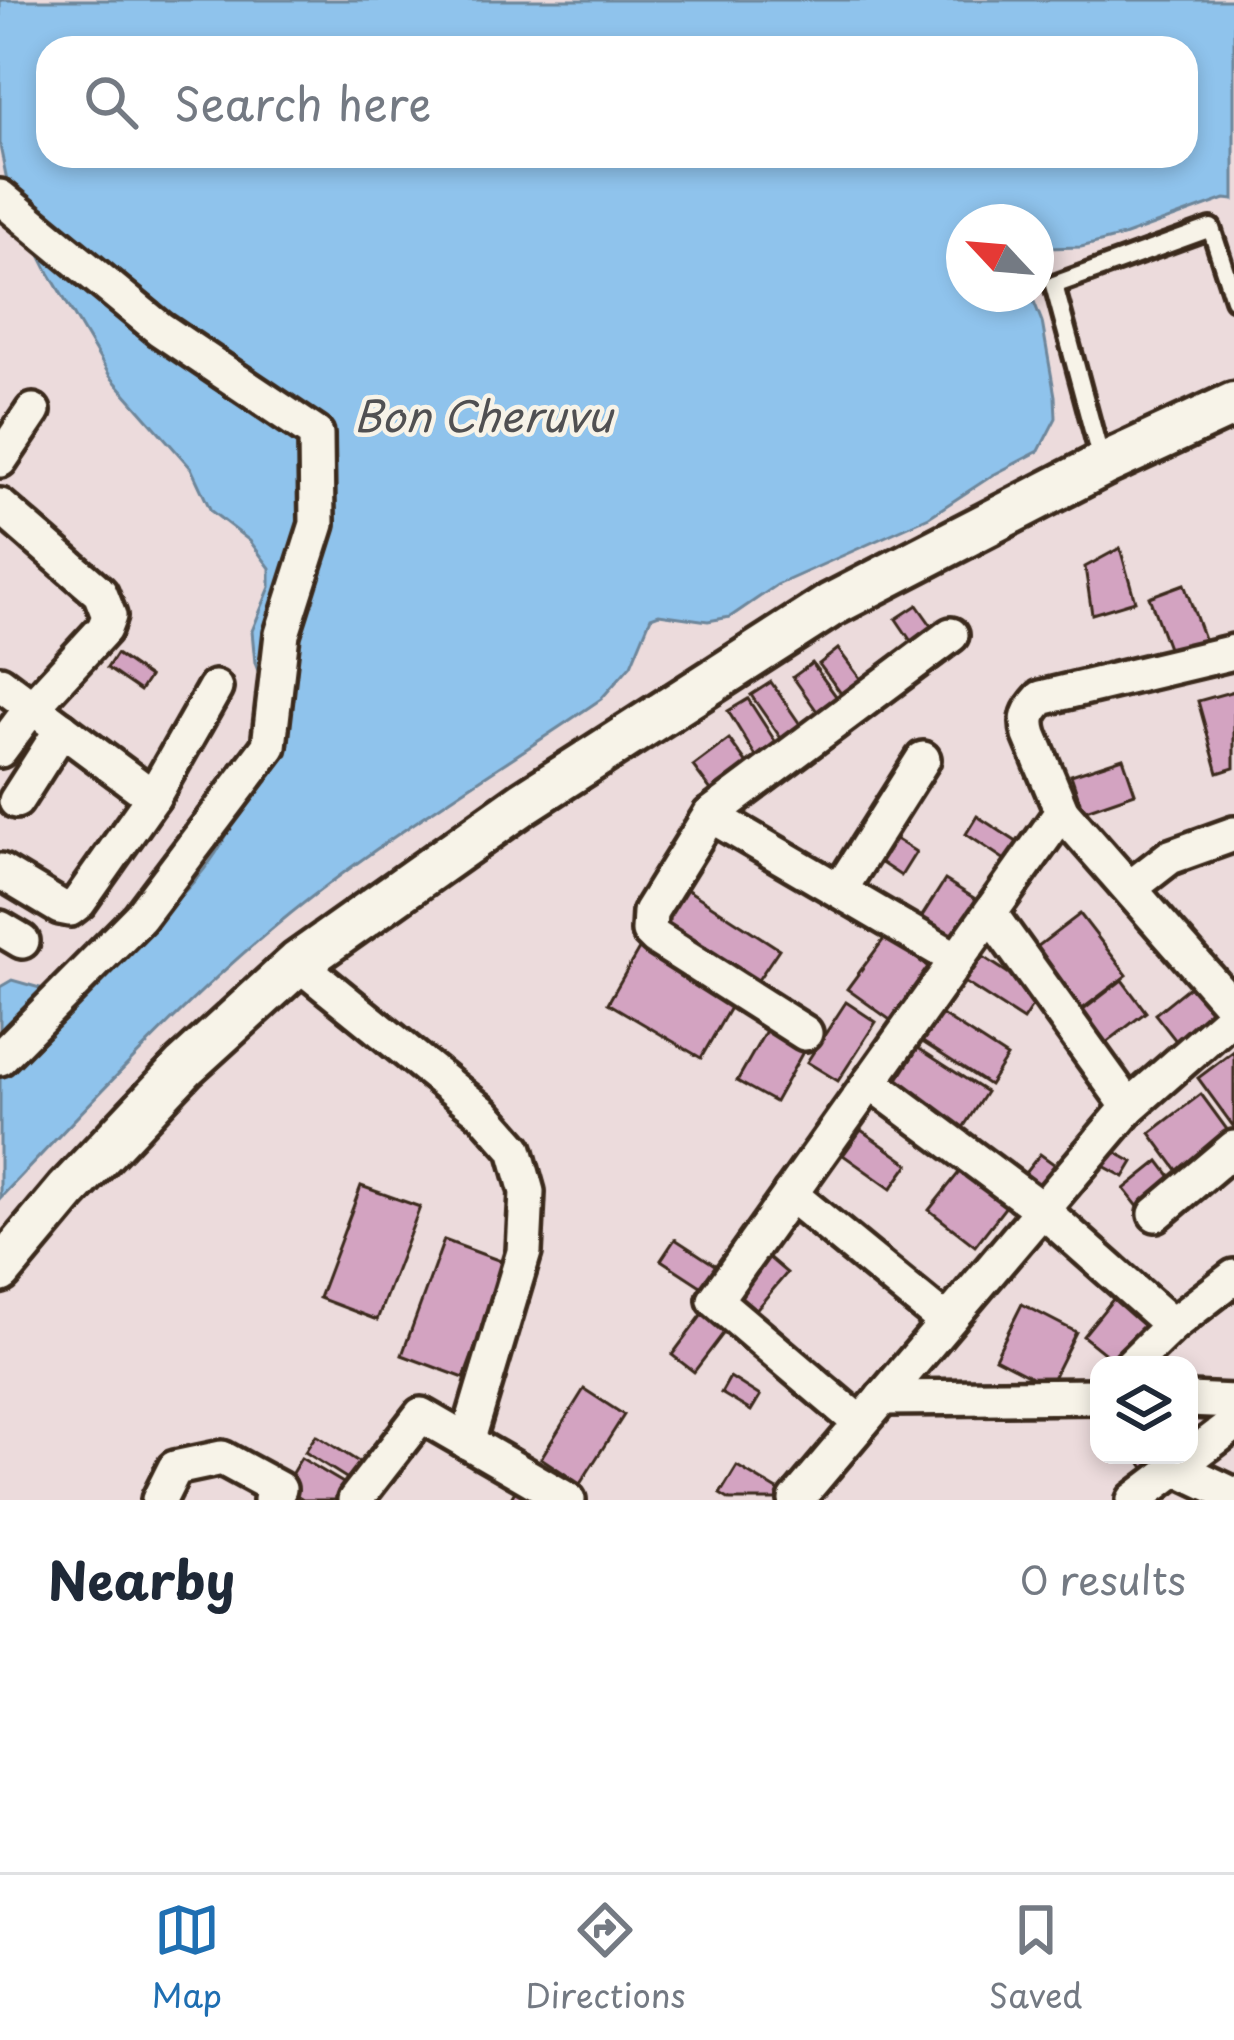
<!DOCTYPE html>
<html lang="en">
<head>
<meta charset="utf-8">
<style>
  :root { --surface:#fff; --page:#f2f2f3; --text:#1f2937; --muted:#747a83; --line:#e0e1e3; --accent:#1f6fb2 }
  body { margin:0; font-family:"Playpen Sans",sans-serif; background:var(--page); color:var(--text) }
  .controls { position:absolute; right:36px; bottom:36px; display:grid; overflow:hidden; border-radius:24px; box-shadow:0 6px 18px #0003 }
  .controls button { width:108px; height:108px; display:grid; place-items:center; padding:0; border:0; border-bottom:3px solid var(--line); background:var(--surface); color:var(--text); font:60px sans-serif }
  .compass { position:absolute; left:946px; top:204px; width:108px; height:108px; border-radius:50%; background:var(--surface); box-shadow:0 6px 18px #0003; rotate:296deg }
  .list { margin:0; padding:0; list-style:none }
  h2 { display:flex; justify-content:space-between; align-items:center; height:156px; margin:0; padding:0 48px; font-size:51px }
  h2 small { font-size:39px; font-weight:400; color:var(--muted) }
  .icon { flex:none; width:66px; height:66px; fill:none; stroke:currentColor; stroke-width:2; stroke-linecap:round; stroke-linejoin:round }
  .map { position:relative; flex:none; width:1234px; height:1500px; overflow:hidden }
  .search { position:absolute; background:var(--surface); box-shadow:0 6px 18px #0003; left:36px; right:36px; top:36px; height:132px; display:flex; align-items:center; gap:30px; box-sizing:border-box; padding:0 42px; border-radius:36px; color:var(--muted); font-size:45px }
  .sheet { height:372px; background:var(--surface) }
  nav { display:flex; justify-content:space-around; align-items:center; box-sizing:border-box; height:168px; border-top:3px solid var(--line); background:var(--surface); font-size:33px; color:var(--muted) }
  nav a { display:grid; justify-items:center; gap:6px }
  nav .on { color:var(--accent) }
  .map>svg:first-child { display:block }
  .water { fill:#8fc3ec; stroke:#6d869a; stroke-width:3; fill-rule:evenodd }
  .building { fill:#d3a3c1; stroke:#3b2a1e; stroke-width:3 }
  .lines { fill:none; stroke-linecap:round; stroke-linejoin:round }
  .service-casing { stroke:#3b2a1e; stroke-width:26 }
  .minor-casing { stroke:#3b2a1e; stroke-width:42 }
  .tertiary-casing { stroke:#3b2a1e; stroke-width:51 }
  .service { stroke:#f7f3e8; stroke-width:16 }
  .minor { stroke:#f7f3e8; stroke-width:33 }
  .tertiary { stroke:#f7f3e8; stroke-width:42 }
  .labels { text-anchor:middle; stroke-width:9; stroke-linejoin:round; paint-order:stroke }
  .water-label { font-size:42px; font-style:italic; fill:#505052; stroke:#f7f3e8 }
</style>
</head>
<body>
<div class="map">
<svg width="1234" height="1500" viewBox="0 0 1234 1500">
  <rect width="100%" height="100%" fill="#ecdbdc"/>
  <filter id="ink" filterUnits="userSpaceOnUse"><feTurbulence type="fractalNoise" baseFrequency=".00833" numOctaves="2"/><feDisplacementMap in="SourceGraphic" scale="24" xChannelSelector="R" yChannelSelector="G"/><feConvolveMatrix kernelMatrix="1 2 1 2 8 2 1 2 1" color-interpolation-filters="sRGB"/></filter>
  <g filter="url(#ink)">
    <!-- water -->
    <path class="water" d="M0 0H1234V200L1225 199 1123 236 1081 247 1046 248 1036 257V222H964V294H1031L1042 322 1055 396 1056 418 1039 451 993 475 929 517 777 585 730 617 708 621 659 614 651 617 631 665 601 699C493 773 380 840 279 923 179 1005 90 1104 0 1198V987L12 980 54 992C111 952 177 912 216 853 243 811 258 762 275 715L255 663 252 631 270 587V568L250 541 211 511 191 468 110 376 49 273 10 195 0 146ZM48 48H1186V156H48Z"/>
    <!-- building -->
    <g class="building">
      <polygon points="1120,548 1135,601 1092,614 1085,567"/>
      <polygon points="1184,584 1206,644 1171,656 1149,597"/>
      <polygon points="917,605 936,632 915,647 896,619"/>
      <polygon points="838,649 868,689 848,703 819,664"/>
      <polygon points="116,654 149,677 140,691 107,668"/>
      <polygon points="812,663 841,703 821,717 793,677"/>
      <polygon points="771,682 806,733 787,747 751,695"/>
      <polygon points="1234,691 1234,768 1218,773 1198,701"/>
      <polygon points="748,699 784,755 763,768 728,711"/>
      <polygon points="729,739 752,771 716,797 693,766"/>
      <polygon points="1123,758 1135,793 1083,811 1071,775"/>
      <polygon points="977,816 1023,846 1011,864 966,834"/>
      <polygon points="886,833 916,852 901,876 871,856"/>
      <polygon points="945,880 982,903 952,951 915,927"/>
      <polygon points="677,883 779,949 754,986 653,920"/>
      <polygon points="1080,914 1127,975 1077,1013 1029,953"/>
      <polygon points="886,936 938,974 900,1027 847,989"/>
      <polygon points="639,949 732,1004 701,1058 608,1003"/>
      <polygon points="979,954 1040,994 1023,1020 961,980"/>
      <polygon points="1122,980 1146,1012 1106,1043 1082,1011"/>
      <polygon points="1191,985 1216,1017 1180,1046 1155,1014"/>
      <polygon points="846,1002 876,1022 838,1081 807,1062"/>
      <polygon points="939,1013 1007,1057 989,1085 921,1041"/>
      <polygon points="772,1020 809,1041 775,1102 737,1081"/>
      <polygon points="918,1048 986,1092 959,1134 891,1090"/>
      <polygon points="1234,1051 1234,1125 1233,1126 1198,1078"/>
      <polygon points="1201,1094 1231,1135 1180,1174 1150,1133"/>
      <polygon points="861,1130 909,1164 891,1189 843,1155"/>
      <polygon points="1106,1147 1133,1162 1124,1177 1098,1163"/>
      <polygon points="1040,1154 1065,1172 1043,1201 1018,1182"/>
      <polygon points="969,1160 1014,1196 975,1246 929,1210"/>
      <polygon points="1159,1161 1178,1186 1143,1213 1124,1189"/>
      <polygon points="361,1186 420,1207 377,1320 319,1298"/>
      <polygon points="675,1239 727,1273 713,1294 661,1260"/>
      <polygon points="444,1240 506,1263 464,1378 402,1355"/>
      <polygon points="760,1250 787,1273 748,1319 721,1297"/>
      <polygon points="1118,1293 1154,1322 1119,1365 1083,1336"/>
      <polygon points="1022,1304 1076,1332 1049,1386 995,1358"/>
      <polygon points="707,1308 729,1326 694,1372 672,1355"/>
      <polygon points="730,1377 760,1396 751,1411 721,1393"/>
      <polygon points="584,1389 624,1415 580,1484 541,1458"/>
      <polygon points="316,1435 362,1464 351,1481 305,1452"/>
      <polygon points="1135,1455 1164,1455 1145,1469"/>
      <polygon points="301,1458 350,1487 342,1500 303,1500 283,1488"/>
      <polygon points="737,1466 781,1492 776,1500 730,1500 720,1494"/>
      <polygon points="523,1477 560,1500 510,1500"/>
    </g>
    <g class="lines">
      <!-- service casing -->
      <g class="service-casing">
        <polyline id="service" points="1102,464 1054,285 1211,228 1234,299"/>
      </g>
      <!-- minor casing -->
      <g class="minor-casing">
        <g id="minor">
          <polyline points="0,197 160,329 316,434 317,524 282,634 269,746 140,917 0,1058"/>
          <polyline points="0,460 33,411"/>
          <polyline points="0,506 100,593 109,616 104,629 32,707 0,750"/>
          <polyline points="0,683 153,797 79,902 70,909 60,907 0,871"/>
          <polyline points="153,797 215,688"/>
          <polyline points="16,801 62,729"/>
          <polyline points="1062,812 1234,1008"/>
          <polyline points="710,815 956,959"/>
          <polyline points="1130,888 1170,857 1234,834"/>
          <polyline points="840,890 923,759"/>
          <polyline points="991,915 1129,1107"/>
          <polyline points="0,928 22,941"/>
          <polyline points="298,963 484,1114 515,1149 527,1192 524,1252 467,1442"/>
          <polyline points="805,1033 656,938 649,931 650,912 710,815 951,635"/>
          <polyline points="870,1082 1041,1209 1172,1325"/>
          <polyline points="790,1194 946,1322"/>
          <polyline points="1156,1214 1234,1148"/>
          <polyline points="1131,1365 1172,1325 1234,1277"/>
          <polyline points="882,1398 1099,1396"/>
          <polyline points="1189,1400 1234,1402"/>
          <path d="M860 1423 715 1300 1062 812 1030 735C1025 718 1029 711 1041 698L1234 652"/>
          <polyline points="1177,1468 1234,1495"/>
          <polyline points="159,1500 175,1468 222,1458 279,1489 271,1500"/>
          <polyline points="355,1500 421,1415 568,1500"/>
          <polyline points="796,1500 1129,1107 1234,1015"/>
          <polyline points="1134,1500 1234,1424"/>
        </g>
      </g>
      <!-- tertiary casing -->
      <g class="tertiary-casing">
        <polyline id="tertiary" points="0,1271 67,1191 184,1067 298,963 525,802 831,605 1102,465 1234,404"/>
      </g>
      <!-- service -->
      <use href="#service" class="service"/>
      <!-- minor -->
      <use href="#minor" class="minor"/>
      <!-- tertiary -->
      <use href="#tertiary" class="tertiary"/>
    </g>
  </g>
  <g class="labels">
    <!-- water labels -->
    <g class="water-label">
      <text x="483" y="432">Bon Cheruvu</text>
    </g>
  </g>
</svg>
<div class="controls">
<button><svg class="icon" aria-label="layers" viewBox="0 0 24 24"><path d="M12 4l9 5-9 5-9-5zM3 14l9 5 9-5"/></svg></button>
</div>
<svg class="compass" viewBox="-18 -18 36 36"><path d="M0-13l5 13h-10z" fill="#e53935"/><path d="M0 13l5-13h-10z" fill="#747a83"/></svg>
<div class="search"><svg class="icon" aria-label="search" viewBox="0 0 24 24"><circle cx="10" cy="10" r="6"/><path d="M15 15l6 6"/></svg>Search here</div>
</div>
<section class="sheet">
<h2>Nearby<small>0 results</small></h2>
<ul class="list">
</ul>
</section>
<nav>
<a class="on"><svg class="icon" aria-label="map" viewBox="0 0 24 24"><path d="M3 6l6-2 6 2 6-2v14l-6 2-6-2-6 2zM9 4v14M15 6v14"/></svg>Map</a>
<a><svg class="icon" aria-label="directions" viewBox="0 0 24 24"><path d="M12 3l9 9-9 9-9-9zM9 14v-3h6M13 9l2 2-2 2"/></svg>Directions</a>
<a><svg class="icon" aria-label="saved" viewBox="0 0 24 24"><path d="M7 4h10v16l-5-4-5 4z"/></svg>Saved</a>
</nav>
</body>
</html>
